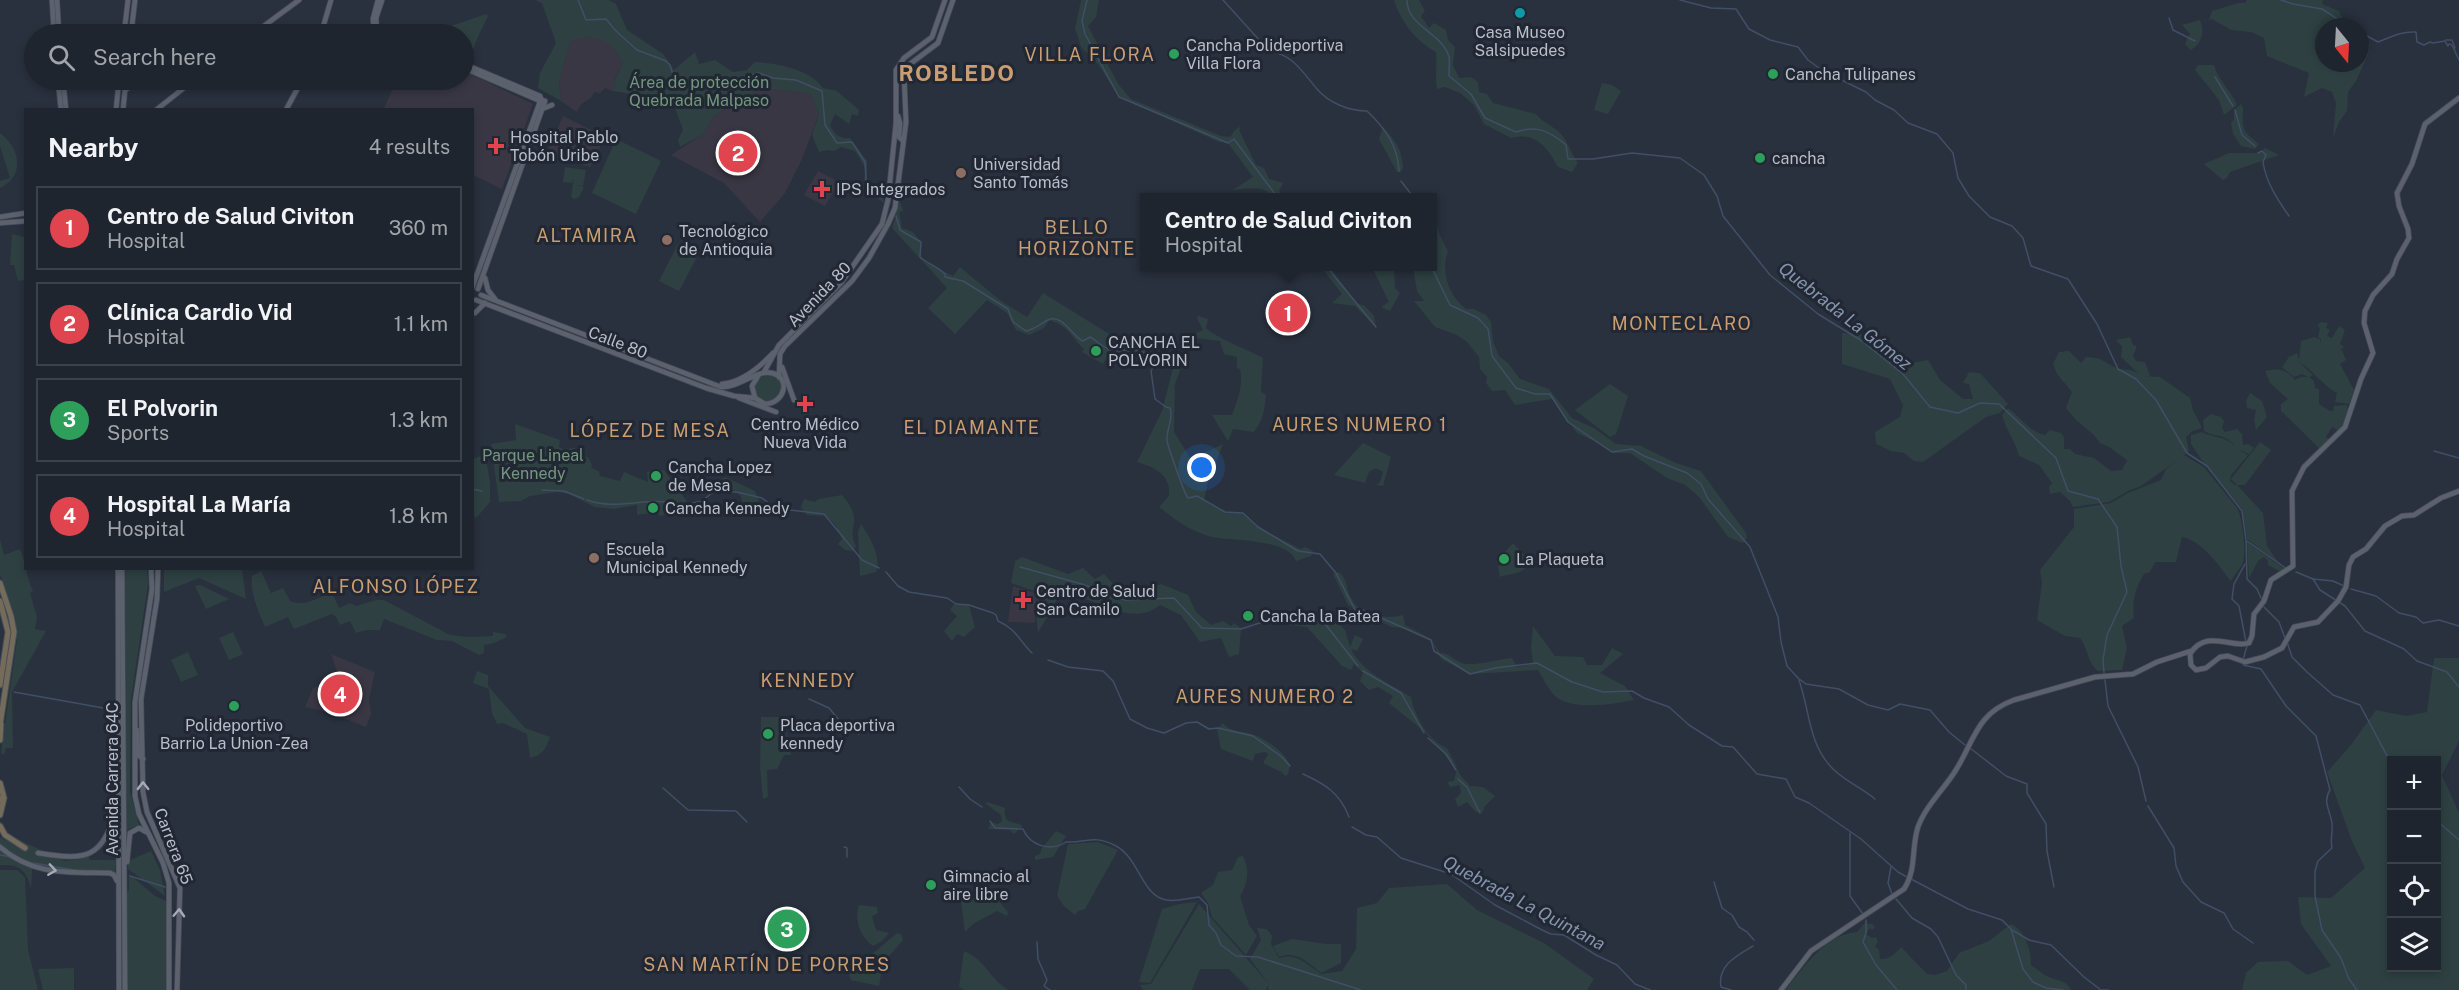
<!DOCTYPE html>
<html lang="en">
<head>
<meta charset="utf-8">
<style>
  :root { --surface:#1f252e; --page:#2c313a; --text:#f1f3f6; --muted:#a1a5aa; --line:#3c424a; --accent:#9ab6ed }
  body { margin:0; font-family:"Public Sans",sans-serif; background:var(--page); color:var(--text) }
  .controls { position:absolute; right:18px; bottom:18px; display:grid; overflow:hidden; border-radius:0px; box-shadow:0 3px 9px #0003 }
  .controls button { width:54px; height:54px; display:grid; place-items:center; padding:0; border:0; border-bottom:2px solid var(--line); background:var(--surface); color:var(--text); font:30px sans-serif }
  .compass { position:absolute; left:2315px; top:18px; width:54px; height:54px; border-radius:50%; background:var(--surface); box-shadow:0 3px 9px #0003; rotate:162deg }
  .you { position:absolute; left:1202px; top:468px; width:21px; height:21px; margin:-15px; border:4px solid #fff; border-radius:50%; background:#1a73e8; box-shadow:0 0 0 9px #1a73e833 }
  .badge { display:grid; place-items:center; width:39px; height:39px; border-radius:50%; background:var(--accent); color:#fff; font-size:20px; font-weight:700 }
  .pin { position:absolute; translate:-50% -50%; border:3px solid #fff; box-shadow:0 2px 6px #0006 }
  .popup { position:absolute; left:1140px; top:193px; width:297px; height:78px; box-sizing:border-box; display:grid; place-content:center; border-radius:0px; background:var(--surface); filter:drop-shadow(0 2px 4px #0005); font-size:20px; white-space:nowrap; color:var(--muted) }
  .popup b { font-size:22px; color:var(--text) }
  .popup::after { content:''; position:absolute; left:50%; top:100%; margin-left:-12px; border:12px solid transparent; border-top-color:var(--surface) }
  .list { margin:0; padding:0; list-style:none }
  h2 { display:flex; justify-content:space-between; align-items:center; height:78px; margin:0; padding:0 24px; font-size:26px }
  h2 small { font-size:20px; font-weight:400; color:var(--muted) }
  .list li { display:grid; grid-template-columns:39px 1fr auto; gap:18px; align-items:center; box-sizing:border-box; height:84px; margin:0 12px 12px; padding:0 12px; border:2px solid var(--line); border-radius:0px }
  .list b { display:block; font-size:22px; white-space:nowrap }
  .list p { margin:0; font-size:20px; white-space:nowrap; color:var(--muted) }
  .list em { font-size:20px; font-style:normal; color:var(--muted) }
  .icon { flex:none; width:33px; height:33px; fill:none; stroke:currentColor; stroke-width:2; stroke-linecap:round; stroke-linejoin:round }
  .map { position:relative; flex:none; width:2459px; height:990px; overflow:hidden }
  .search { position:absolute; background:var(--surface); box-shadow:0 3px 9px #0003; left:24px; top:24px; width:450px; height:66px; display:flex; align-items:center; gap:15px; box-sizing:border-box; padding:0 21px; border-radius:33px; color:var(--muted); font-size:22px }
  .panel { position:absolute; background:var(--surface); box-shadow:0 3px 9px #0003; left:24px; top:108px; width:450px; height:462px; border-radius:0px }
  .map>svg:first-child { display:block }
  .medical { fill:#393743 }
  .green { fill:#2e4042; fill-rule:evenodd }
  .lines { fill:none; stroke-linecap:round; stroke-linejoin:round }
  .stream { stroke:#414e66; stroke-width:1.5 }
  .major-casing { stroke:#464c58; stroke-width:6 }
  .highway-casing { stroke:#474e59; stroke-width:7 }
  .major { stroke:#5b626e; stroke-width:4.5 }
  .highway { stroke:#746b5b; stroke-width:5 }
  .oneway { stroke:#a6acb7 }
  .culture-dot { fill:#0f9aa8; stroke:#212834; stroke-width:2 }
  .leisure-dot { fill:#2e9e5b; stroke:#212834; stroke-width:2 }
  .health-dot { fill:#e0444e; stroke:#212834; stroke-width:2 }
  .education-dot { fill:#8d6e63; stroke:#212834; stroke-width:2 }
  .labels { text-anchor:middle; stroke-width:6; stroke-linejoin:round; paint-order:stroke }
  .poi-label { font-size:16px; fill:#b9bec9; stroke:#212834; text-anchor:start }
  .park-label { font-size:16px; fill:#73977d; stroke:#212834 }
  .street-label { font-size:16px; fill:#b9bec9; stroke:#212834 }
  .neighbourhood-label { font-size:18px; letter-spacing:1.5px; fill:#ca9d73; stroke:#212834 }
  .water-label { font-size:18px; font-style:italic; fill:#8494ad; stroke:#212834 }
  .district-label { font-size:22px; font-weight:bold; letter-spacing:1.5px; fill:#ca9d73; stroke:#212834 }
</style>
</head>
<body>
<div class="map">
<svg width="2459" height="990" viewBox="0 0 2459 990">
  <rect width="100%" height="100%" fill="#29313e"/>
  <!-- medical -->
  <g class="medical">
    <polygon points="581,37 599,37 613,45 623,62 614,81 616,83 612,91 605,88 600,93 594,92 591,98 581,104 577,112 561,101 559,83 570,40"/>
    <polygon points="464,71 533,104 502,189 473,175 472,110 383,110 393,88 421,80 464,80"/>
    <polygon points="765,88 811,94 819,114 802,159 785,193 760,222 724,183 671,155 703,134 714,116 726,109 727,98 740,99"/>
    <polygon points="563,116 605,137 590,167 546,155"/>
    <polygon points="818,171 839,182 825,206 804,195"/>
    <polygon points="1013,586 1038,594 1035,606 1035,623 1008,622"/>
    <polygon points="331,654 375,672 369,700 371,714 366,727 328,712 305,707 313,688 339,677"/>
  </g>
  <!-- green -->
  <g class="green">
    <path d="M535 0H609L616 4 627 30 663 54 674 70 695 52 699 64 715 60 733 72 747 70 755 62C776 63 810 69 823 88L837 91 859 110 858 116 852 114 849 124 835 114 830 125C835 135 839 139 850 138L867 161V181L883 196 884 203 863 188 866 169 855 151 841 147 834 151 827 150 819 152 812 135 819 114 811 94 765 88 740 99H727L726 109 714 116 703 134 680 147 678 140 683 130 674 105 658 98 612 91 616 83 614 82 623 62C609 39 596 31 570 41L559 83 561 101 538 88 540 73 556 43 542 3Z"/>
    <path d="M1081 0H1099L1096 17 1088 26 1097 43 1109 55 1108 65 1119 85 1131 99 1221 136 1230 137 1235 130 1241 126 1239 130 1256 165 1264 168 1269 179 1283 183 1279 191 1283 197H1273C1264 184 1247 189 1233 190L1253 177 1228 143 1219 142 1119 97 1098 64 1081 47 1075 28Z"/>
    <path d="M1394 0H1419L1425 11 1421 16 1429 28 1434 23 1446 30 1448 40 1455 47 1453 65 1459 78 1471 77 1478 82 1479 92 1487 94 1493 103 1536 114C1543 123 1552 125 1560 133 1567 139 1571 154 1578 163L1572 172 1558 167C1548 148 1535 131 1511 138L1484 124 1474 105 1460 93 1445 87 1437 89C1435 76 1437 65 1436 52 1417 42 1400 21 1394 0Z"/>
    <polygon points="2247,0 2323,0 2322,4 2339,11 2346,27 2324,27 2324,63 2360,63 2360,41 2370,44 2368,55 2356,81 2348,92 2347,111 2339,122 2333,138 2336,103 2332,92 2322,88 2304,97 2309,73 2267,56 2264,38 2251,32 2231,30 2212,19 2209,20 2212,11 2238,3 2245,3"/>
    <polygon points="486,14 488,16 476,41 470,59 464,59 464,34 450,34 448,27"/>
    <path d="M2200 20C2205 33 2202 43 2191 50L2185 44 2190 34 2182 25Z"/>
    <path d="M2198 65H2214C2217 79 2231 90 2237 105L2224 115 2219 100 2195 70Z"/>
    <polygon points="1602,83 1612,85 1621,91 1608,114 1594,110"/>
    <path d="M2241 104 2243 108C2242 128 2242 131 2259 144L2255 149 2241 146 2233 134 2231 122 2234 120V110Z"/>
    <path d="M1383 127C1395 140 1402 149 1403 168L1401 172H1397L1379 139Z"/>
    <path d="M0 133C20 148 26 175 0 188V181L10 178 0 146Z"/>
    <polygon points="616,139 661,161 636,214 592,193"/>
    <polygon points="2265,148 2279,155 2230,172 2227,178 2223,180 2204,164 2229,153 2260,153"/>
    <polygon points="565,167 586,170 583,186 576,185 584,187 579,197 574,199 571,197 574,178 572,183 563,182"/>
    <path d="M900 201 903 211 899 212 902 228 913 232 921 242 920 257 924 261 953 276 960 267 1001 301 1027 317 1043 293 1119 340 1155 352 1161 360 1157 363C1146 364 1140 355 1130 353 1122 352 1118 355 1111 351L1103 364 1082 352 1084 349C1069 335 1070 327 1049 320L1044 328 1029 335 1016 330 1007 313 987 300 955 334 928 308 947 288 892 228Z"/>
    <path d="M1432 208H1437C1433 223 1441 238 1448 251 1440 272 1449 296 1466 309H1474L1486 315 1491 322 1493 341 1499 356 1508 363 1520 379 1549 389 1572 418 1594 428 1616 444 1641 446 1676 463 1701 471 1746 533 1747 538 1743 543 1728 537 1699 497 1685 485 1667 478 1630 453H1612L1592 440 1577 433 1552 399 1515 405 1505 390 1492 391 1486 383 1487 377 1480 369 1479 357 1467 342 1457 335 1435 327 1414 301H1424L1417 291 1413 267 1432 266Z"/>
    <polygon points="12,234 25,237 25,280 18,281 14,265 10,265"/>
    <polygon points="678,244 698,255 679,291 659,281"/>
    <polygon points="1321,267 1330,267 1356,303 1365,306 1374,316 1376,327 1355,306 1332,303 1342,294"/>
    <polygon points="1372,267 1394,267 1395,288 1400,293 1390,311 1381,307 1389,302"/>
    <path d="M1198 316 1208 319 1206 328C1213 336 1250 351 1263 358L1261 392 1266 395C1264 410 1264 419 1254 432L1233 429 1228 441 1212 415H1232C1237 401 1244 384 1240 369L1237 368V357L1224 354 1220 341 1196 338V333L1203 330 1197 318Z"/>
    <path d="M2321 322 2328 323 2326 328 2330 330 2327 336 2332 338 2339 326 2345 330 2340 344 2344 347 2338 352 2342 350 2346 360 2340 364 2354 390 2349 404 2335 402 2337 393C2323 386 2313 370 2299 362L2313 375 2309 377 2314 381 2315 388 2319 389V404L2330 411H2333L2334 406 2347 405 2348 411 2340 431 2332 427 2326 437 2329 440 2319 448 2281 411V404L2288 399 2270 383 2265 371C2278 368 2287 369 2295 380L2301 377H2308L2302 374 2294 377 2282 367 2289 357 2297 353 2299 360 2301 341 2314 337 2320 339 2321 344V339L2318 337 2320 328 2317 325Z"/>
    <polygon points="1842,333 1866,335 1885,354 1900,359 1913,363 1928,360 1940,380 1963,399 1973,399 1969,384 1963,383 1969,372 1980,373 2008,404 2000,413 1986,417 1923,462 1914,461 1904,453 1891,451 1876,444 1875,432 1900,417 1903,405 1890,379 1842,364"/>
    <path d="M2130 337 2133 345 2137 346 2133 356 2136 361 2145 362 2150 376H2143L2160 377 2190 398 2193 410 2202 428 2193 431 2186 437 2189 451 2184 455 2204 467 2237 508C2243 519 2247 555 2242 565 2238 571 2234 575 2231 581 2218 565 2203 541 2182 537L2176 562H2155L2150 572 2144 574C2135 590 2132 600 2134 618L2122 626 2127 648 2122 670 2098 671C2086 660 2089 650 2080 638L2065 636 2037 620 2042 583 2040 570 2074 527V509L2111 503 2128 493 2161 480 2166 469 2179 459 2141 486 2130 490 2109 502 2073 507 2070 501 2060 492 2050 494 2049 487 2052 483 2039 465 2019 456C2015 440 2006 430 2002 415L2008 408C2022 418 2028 431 2045 435L2050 430 2061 433 2064 437V449H2070L2075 454 2094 458 2111 471 2122 470 2127 460 2109 447 2100 443 2094 435 2076 420 2066 408 2072 392 2057 374 2053 364 2059 352 2069 351 2081 363 2086 357C2102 358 2101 360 2114 367 2122 371 2129 368 2138 373L2121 357 2122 346 2116 340Z"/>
    <path d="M1177 361 1180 371 1175 384 1174 432 1191 459 1223 444 1213 470H1210L1204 501 1225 512 1243 513 1258 527 1300 549 1305 547 1313 551 1311 556 1296 561C1287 537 1228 542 1208 536 1189 530 1174 519 1159 507L1169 496C1171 474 1154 467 1137 462L1162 411 1172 372Z"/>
    <circle cx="768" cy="388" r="14"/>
    <polygon points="1610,384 1628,396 1616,434 1610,437 1575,410"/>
    <polygon points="2250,393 2262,401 2267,417 2256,430 2254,419 2256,410 2247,408 2246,401"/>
    <path d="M2211 414 2221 417 2224 421 2222 428 2225 432 2237 429 2242 434 2243 445 2248 444 2254 448 2249 454 2237 449 2248 455 2231 475 2230 481 2235 485H2237L2231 479 2260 442 2271 450 2245 485H2237L2263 513 2267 546 2278 562 2247 539 2242 509 2201 459 2191 444V435L2202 432C2214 438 2225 436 2235 446 2226 433 2215 438 2204 431L2203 420Z"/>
    <polygon points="515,424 560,440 559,447 563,449 575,448 580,457 588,457 592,465 591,468 599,471 600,476 620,481 624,472 648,482 647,472 664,470 688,503 671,505 671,511 666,515 659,516 658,512 637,515 637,505 614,509 595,507 569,494 557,492 530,496 521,501 499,502 491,444 516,440"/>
    <polygon points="1363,443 1391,457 1383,486 1376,485 1380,482 1383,472 1376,468 1369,472 1365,483 1334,475"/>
    <polygon points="485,454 490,482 490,502 476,518 473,514 473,459"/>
    <polygon points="725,477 755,491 760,503 756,512 743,511 741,496 722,482 722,479"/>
    <path d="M842 495C866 522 845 527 856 546L853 551 845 550 838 544 842 539 835 524 826 516 807 515 801 507 804 499 815 502 819 499Z"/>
    <path d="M861 524C869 536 882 557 876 572L860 576 858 532Z"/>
    <path d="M0 539 4 555 20 549C26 563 26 577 33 591L30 593 37 617 35 629 46 631 12 692 13 748H6L4 755 1 753 17 640 15 617 0 574Z"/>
    <polygon points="2247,542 2286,570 2281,572 2268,565 2268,561 2264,557 2258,561 2249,578"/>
    <path d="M1513 543 1529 560C1526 575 1512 573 1500 577L1498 566 1501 565 1497 561Z"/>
    <path d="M1022 557 1068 574 1083 568 1095 579 1104 574 1118 589 1128 594 1134 589 1144 590 1161 584 1188 595 1196 612 1211 625 1223 621 1231 626 1234 623 1241 628 1239 654 1229 657 1221 638 1200 642 1181 615 1160 605C1129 630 1094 594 1060 594L1038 633 1035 606 1040 593 1011 583 1015 561Z"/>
    <polygon points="125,569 147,569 148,584 131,699 130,792 139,825 129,829 126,845"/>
    <polygon points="164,569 242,569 246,599 199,578 164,592"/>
    <path d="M261 571 271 593 283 588 290 601C305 607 317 598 332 592L339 608 350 603 356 606 376 600H384L448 634C463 638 477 637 493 636V632L505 634 507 637 494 643 484 645V653L479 655 452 641 437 640 384 619 380 630H366L356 633 350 621 340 625 336 617 332 614 294 629 288 617 265 627C258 610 250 594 252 576Z"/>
    <path d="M1339 572C1349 582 1345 586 1351 598 1359 615 1386 620 1403 615L1405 625 1431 639 1440 653C1450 653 1453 660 1462 663 1473 667 1499 659 1512 658L1517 667 1533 664 1531 647 1533 626 1555 656 1583 657 1587 665H1602L1612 648 1623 654 1600 673 1625 686 1634 700C1613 704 1569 712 1553 694 1547 687 1543 678 1538 670L1470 674 1441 659 1431 640 1404 628 1392 627 1348 605 1333 574Z"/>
    <polygon points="199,585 202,586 229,599 206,609 195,586"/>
    <polygon points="954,604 969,605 975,627 964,637 957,634 952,641 944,631 957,616 950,610"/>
    <path d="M1289 609 1339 624 1345 630 1350 647 1355 635 1363 639 1357 651 1351 649C1362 672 1389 683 1411 697 1414 715 1428 741 1447 748L1461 776 1470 786 1483 787 1495 796 1485 806 1482 813 1476 812 1467 802 1458 807 1455 799 1461 793 1460 785 1450 787 1447 782 1454 781 1457 769 1425 732 1389 703 1393 696 1378 687 1369 690 1360 681 1363 673 1354 664 1351 670 1342 666 1307 627 1288 625 1292 615Z"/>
    <polygon points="233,632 243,654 229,660 219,638"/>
    <polygon points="188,652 198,675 181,682 171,660"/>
    <path d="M2434 658H2459V741L2442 775 2459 813V990H2242L2246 973 2258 962 2288 961 2307 975 2331 966 2301 924 2298 897 2331 898 2365 868 2352 841 2327 772 2351 745 2376 710 2406 716 2427 712ZM2392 760H2436V968H2392Z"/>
    <path d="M477 671 488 675V686L525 728 550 737C546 749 542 755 530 758L527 734 503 723 497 724 492 713 489 689 473 683Z"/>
    <polygon points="761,717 783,717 791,755 784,755 777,769 767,770 768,797 763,799 760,767"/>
    <path d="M1223 723C1231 733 1243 730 1254 735 1268 740 1284 752 1290 765L1288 774 1286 776 1282 773V770L1281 772 1263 763 1268 754 1265 752 1255 754 1253 761 1221 749 1217 729Z"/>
    <path d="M987 802 1005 808C1004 826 1011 819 1023 826L1014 834 1010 830 988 829 991 822 998 824 1002 821 1001 815 986 804Z"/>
    <polygon points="1056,831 1066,836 1053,857 1035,860 1035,856 1040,854 1042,848"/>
    <path d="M0 837 16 846 19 840 65 861 80 859 88 853 90 860H115V873L51 869V873L32 869 31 889C27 870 19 864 0 865Z"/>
    <polygon points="1098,842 1118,850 1085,909 1078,911 1075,915 1064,906 1057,896 1068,844"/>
    <polygon points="151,851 160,870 165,896 128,869 128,861"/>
    <path d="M1243 856C1250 870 1248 884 1240 896L1249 925 1257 936 1246 955 1212 917 1208 903 1201 893 1213 885 1218 872 1232 870 1238 857Z"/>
    <polygon points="0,870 17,870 25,877 28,950 38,990 0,990"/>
    <polygon points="129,874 155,896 166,901 167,990 127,990 126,894 129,890"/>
    <path d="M1447 884 1477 910 1544 943 1594 979 1587 990H1268L1269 984 1266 990H1250L1229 969H1200L1192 990H1143L1140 985 1151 984 1199 904 1268 983 1250 959 1261 940 1257 928 1267 929 1272 936 1271 944 1279 958C1296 952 1307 964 1321 974L1342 971 1356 949 1357 908 1377 903 1389 888Z"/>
    <polygon points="960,892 969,893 971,897 984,901 998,900 1008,912 1007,916 997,911 973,924 965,932"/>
    <polygon points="1197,902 1150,983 1139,982 1162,909 1179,904"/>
    <path d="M859 905 877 907 878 913 872 916 876 930 889 933 882 941 873 946C860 936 854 920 859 905Z"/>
    <polygon points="797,908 800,949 777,952 774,909"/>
    <path d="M1865 923 1872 924 1875 927 1872 930 1870 928 1866 934 1872 938 1876 937 1878 942 1875 946 1879 950 1880 959C1889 960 1896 953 1901 947L1927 974 1935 975 1947 971 1959 953 1989 941 2011 924C2025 931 2031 949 2031 965 2036 968 2041 973 2047 976 2057 982 2065 978 2071 990H1786C1803 967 1827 934 1857 932Z"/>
    <polygon points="897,933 901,934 903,940 883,963 879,986 851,980 849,974"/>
    <path d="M1292 939 1327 944H1341V963L1321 973C1308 963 1297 950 1279 957L1273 946Z"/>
    <path d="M964 951C987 961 989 979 1009 990H964L959 987Z"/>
    <polygon points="74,968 74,990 43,990 38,969"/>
  </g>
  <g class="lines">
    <!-- stream -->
    <g class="stream">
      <polyline points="578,0 586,20 606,19 616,31 637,50 666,61 670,65 674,78 685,84 700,87 759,73 773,78 796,80 822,91 825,125 837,143 852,142 865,162 866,181 881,197"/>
      <polyline points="1087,0 1082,21 1085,34 1119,97 1228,143 1234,139 1278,198"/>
      <path d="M1223 0 1270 52C1292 53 1304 74 1317 89 1329 103 1349 111 1367 111 1385 128 1398 146 1399 171"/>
      <path d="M1407 0C1407 27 1443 33 1449 57 1450 62 1449 70 1449 76L1471 94 1485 118 1516 132C1536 125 1550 131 1566 145L1568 159H1593L1632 153 1680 158 1704 175 1717 196 1723 216 1770 275 1818 314 1862 341 1903 374 1930 407 1958 413 1980 403 1999 404 2056 458 2068 491 2098 499 2117 527 2121 566 2127 592 2107 635 2103 660 2104 673"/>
      <polyline points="1680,0 1711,8 1736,9 1749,29 1770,40 1798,47 1808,60 1823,71 1866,92 1875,100 1894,110 1908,123 1937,134 1953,153 1958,178 1969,196 1990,217 2012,226 2023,238 2031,266 2068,279 2097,324 2118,369 2136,379 2156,400 2187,453 2207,466 2242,511 2246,540 2247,579 2257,589 2262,600"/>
      <polyline points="2281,0 2293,4 2322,9 2350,27"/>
      <polyline points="2169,18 2173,30 2195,41"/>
      <path d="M2360 32 2378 42C2391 37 2401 31 2416 32L2417 42 2424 45 2430 42 2433 43 2445 41 2448 46 2449 44 2452 45 2459 60"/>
      <polyline points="2446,40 2452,40 2455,48"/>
      <polyline points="2215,77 2233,106"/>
      <polyline points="2235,110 2242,135 2255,146"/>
      <path d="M2258 153 2262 151 2266 155 2263 162C2266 182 2277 199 2289 216"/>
      <polyline points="1401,181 1414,198"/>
      <path d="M896 216 900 230 921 242 920 257C928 264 937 266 945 274V277L963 281 1008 309 1013 322 1026 331C1035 329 1040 324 1048 320 1062 313 1073 337 1083 341L1090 337C1096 340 1105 349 1111 350 1129 353 1141 344 1156 362L1151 371 1155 399 1166 407 1170 408C1174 419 1166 429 1167 441 1168 446 1185 496 1188 498L1197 496 1225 512 1243 513 1258 527 1298 551 1320 554 1336 573 1355 610 1361 609 1431 640 1434 651 1470 674 1495 668 1537 663 1572 682 1603 692 1632 691 1644 698 1669 707 1689 725 1722 746 1733 747 1757 774 1786 779 1795 797 1809 803 1861 839 1898 872 1907 877"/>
      <polyline points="1326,266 1376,327"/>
      <polyline points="1431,266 1450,305 1478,318 1488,329 1492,356 1516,388 1535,394 1550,394 1568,422 1612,452 1632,449 1644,456 1687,473 1701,484 1708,499 1750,547 1778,617 1781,642 1787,666 1798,678 1806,684 1839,689 1868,705 1888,710 1900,704 1930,710 1949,732 1965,745"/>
      <polyline points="2434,451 2459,458"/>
      <polyline points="472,489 482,491"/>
      <polyline points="542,490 564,491 584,499"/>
      <path d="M587 500C614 510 639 499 667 502"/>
      <polyline points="670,503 688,503"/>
      <polyline points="692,503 702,501 713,492 737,492 762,498 770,504 790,510 824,514 862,560 879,568"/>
      <polyline points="2247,541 2287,569"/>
      <polyline points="2245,564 2234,584 2232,599 2239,606 2246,642"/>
      <polyline points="1020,567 1082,584 1125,600 1174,598 1202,628 1241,629 1294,612 1326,625 1358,666"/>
      <path d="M886 572 898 586 909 592 947 598 956 604 969 605 993 613 996 615 998 621C1016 629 1019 640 1032 653"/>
      <polyline points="2296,572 2313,579 2320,590 2345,606 2365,631 2404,649 2417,661 2447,672 2459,687"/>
      <polyline points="2313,579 2333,581 2344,586"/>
      <polyline points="2351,589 2376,596 2399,613 2416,617 2423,623 2439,620 2459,626"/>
      <polyline points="2264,607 2279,622 2285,638"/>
      <polyline points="2287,642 2292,657 2307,672 2333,695 2360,705 2392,765"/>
      <polyline points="1048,660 1068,667 1103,671 1113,681 1130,719 1147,728 1164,733 1186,723 1197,722 1209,729 1218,728 1253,736 1282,757 1290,766"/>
      <polyline points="2243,660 2247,646"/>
      <path d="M2243 665 2261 669 2286 706 2316 736 2330 790C2322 802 2331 812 2332 824 2333 832 2330 840 2332 848L2318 861 2315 871V896L2322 930 2341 958 2349 979 2357 990"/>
      <polyline points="1363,671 1401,693 1424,733"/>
      <path d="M1799 680C1810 711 1808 744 1833 769 1845 781 1862 788 1875 799"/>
      <polyline points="2105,680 2108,706 2138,767 2146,801"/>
      <polyline points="14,692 109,709"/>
      <polyline points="809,699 829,708 843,725 859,734"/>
      <polyline points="1428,738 1446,754 1456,770"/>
      <polyline points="1970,748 2006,776 2027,784 2027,793 2046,824 2047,851 2054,887"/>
      <path d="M1303 774C1325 784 1340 793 1349 817"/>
      <polyline points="1458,779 1467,787 1480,813"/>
      <polyline points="959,787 970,799 982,807"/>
      <polyline points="663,788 688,810 736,811 747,822"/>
      <polyline points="2148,806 2174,848 2176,866 2183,882 2201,902 2224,913 2233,929 2253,943"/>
      <polyline points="2436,820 2459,840"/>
      <path d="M990 821 995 828 1023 829C1030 846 1051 852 1066 842 1087 843 1094 834 1116 846 1139 858 1142 896 1166 900 1176 902 1189 898 1199 897L1207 905 1209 925 1216 933 1221 945 1236 956 1258 957 1361 990"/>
      <polyline points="1352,827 1366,835 1377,837 1401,858 1451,874 1495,905 1542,930 1551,934 1564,935 1596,955 1617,965 1635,984 1650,990"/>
      <polyline points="1850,833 1850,896 1863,914"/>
      <polyline points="844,847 847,848 847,857"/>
      <polyline points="0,855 11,857"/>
      <polyline points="33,863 75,870"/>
      <polyline points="1891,867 1888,883 1892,894"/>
      <polyline points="130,876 165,887"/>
      <polyline points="1911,879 1968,909 2002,920 2011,929 2023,969 2033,982 2046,988 2063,990"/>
      <polyline points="1714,882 1722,908 1732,915 1739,927 1747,932 1754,940"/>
      <polyline points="1896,899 1912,918 1931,929 1938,937 1956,975 1966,985 1966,990"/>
      <polyline points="1866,920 1866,933 1863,942 1876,965 1897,990"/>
      <polyline points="2012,930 2029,940 2051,945 2084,977 2101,990 2108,990"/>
      <polyline points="1037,942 1038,959 1047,980 1044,986 1050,990"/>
      <path d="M1731 990 1721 987C1717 965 1738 955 1753 946"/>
    </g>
    <!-- major casing -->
    <g class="major-casing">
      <g id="major">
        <polyline points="52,0 54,34"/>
        <polyline points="57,0 59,34"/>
        <polyline points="124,34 128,0"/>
        <polyline points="131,34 135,0"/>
        <polyline points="137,34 138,34"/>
        <polyline points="253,34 299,0"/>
        <polyline points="321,34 331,0"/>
        <polyline points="374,34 373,19 378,0"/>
        <polyline points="377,34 376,18 382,0"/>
        <polyline points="464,64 540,96 541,99"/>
        <polyline points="464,68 538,100 545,101 478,289"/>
        <polyline points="58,80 61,110"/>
        <polyline points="63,80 66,110"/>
        <polyline points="391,80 398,80"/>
        <polyline points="125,90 133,85"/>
        <path d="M2459 98 2425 124 2412 164 2397 193 2399 206 2408 229 2409 238 2397 259 2392 274 2373 295 2365 311 2364 323 2373 353 2361 379 2345 427 2304 467 2292 491 2293 566 2271 580 2264 601 2254 614 2252 636 2249 643C2233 649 2206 628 2190 654L2191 665 2196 670 2206 668 2220 657 2228 656 2245 662 2264 657 2282 648 2294 627 2318 622 2338 601 2346 587 2349 565 2353 557 2366 549 2385 526 2402 516 2414 515 2441 498 2459 491"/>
        <polyline points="542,109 552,105"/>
        <polyline points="116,110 119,80"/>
        <polyline points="123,110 126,80"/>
        <polyline points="156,110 194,80"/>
        <polyline points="286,110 302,80"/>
        <polyline points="898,116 900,123 899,137 903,141"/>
        <polyline points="0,217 26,213"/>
        <polyline points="0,223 26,221"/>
        <polyline points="485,278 488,290 495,299"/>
        <polyline points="472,288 541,99"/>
        <path d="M481 295 721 387C738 388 758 369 772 373 792 378 784 404 765 404L755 398 752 386 758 376"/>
        <polyline points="476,300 706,388 734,396 755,398"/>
        <polyline points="475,313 485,303"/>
        <polyline points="782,367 794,400"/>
        <polyline points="764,372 779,345 841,283 882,224 888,200 896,123 896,70 904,58 932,37 945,0"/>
        <polyline points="779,377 780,354 785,346 852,281 869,258 888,224 895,208 906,122 904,74 910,64 938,43 953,0"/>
        <path d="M722 384C742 382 760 367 773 353"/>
        <polyline points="739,398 776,412"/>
        <polyline points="118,568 119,990"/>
        <polyline points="122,568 125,990"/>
        <polyline points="151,568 152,589 135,702 135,796 139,814 163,863 169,883 169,990"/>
        <polyline points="158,568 157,599 141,699 143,792 147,812 180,888 177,990"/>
        <polyline points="137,730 138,755 143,759"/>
        <path d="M0 847C33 876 69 872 110 873L114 875 117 881"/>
        <path d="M38 853C88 861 102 859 117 807"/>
        <polyline points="127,862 130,833 139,828 146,832"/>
        <path d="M1781 990 1811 951 1904 889C1917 869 1911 848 1918 827 1925 807 1943 790 1954 773 1974 743 1975 714 2014 700L2095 677 2133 674 2157 662 2191 651"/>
      </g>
    </g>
    <!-- highway casing -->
    <g class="highway-casing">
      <g id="highway">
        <polyline points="0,583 11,616 14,632 0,725"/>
        <polyline points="0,601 8,632 0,685"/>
        <polyline points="0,740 1,724"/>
        <polyline points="0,783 4,798 0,815"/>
        <polyline points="0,798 0,800"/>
        <polyline points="0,826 5,835 25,848"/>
      </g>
    </g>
    <!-- major -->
    <use href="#major" class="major"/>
    <!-- highway -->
    <use href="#highway" class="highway"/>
  </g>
  <!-- one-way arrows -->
  <defs><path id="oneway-chevron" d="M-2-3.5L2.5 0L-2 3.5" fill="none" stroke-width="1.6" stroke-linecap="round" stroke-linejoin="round" transform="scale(1.5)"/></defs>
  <g class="oneway">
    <use href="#oneway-chevron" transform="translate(143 786) rotate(-91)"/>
    <use href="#oneway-chevron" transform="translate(52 870) rotate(8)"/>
    <use href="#oneway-chevron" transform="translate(179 913) rotate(-87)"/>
  </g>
  <!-- markers -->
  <circle class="culture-dot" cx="1520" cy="13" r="6"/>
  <g class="leisure-dot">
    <circle cx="1174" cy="54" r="6"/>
    <circle cx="1773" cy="74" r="6"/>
    <circle cx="1760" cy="158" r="6"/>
    <circle cx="1096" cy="351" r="6"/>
    <circle cx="656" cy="476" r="6"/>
    <circle cx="653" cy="508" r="6"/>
    <circle cx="1504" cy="559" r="6"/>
    <circle cx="1248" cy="616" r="6"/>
    <circle cx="234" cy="706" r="6"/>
    <circle cx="768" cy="734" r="6"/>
    <circle cx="931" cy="885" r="6"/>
  </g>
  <g class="health-dot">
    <path d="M493 137h6v6h6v6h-6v6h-6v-6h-6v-6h6z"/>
    <path d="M819 180h6v6h6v6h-6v6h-6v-6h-6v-6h6z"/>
    <path d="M802 395h6v6h6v6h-6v6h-6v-6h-6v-6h6z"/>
    <path d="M1020 591h6v6h6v6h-6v6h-6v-6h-6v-6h6z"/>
  </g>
  <g class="education-dot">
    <circle cx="961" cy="173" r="6"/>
    <circle cx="667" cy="240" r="6"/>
    <circle cx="594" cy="558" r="6"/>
  </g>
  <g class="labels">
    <!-- poi labels -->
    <g class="poi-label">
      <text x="1520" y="38" text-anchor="middle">Casa Museo<tspan x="1520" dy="18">Salsipuedes</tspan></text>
      <text x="1186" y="51">Cancha Polideportiva<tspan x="1186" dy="18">Villa Flora</tspan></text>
      <text x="1785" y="80">Cancha Tulipanes</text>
      <text x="510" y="143">Hospital Pablo<tspan x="510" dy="18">Tobón Uribe</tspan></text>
      <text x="1772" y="164">cancha</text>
      <text x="973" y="170">Universidad<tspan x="973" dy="18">Santo Tomás</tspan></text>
      <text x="836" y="195">IPS Integrados</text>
      <text x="679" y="237">Tecnológico<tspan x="679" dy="18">de Antioquia</tspan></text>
      <text x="1108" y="348">CANCHA EL<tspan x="1108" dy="18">POLVORIN</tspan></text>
      <text x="805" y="430" text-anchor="middle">Centro Médico<tspan x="805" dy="18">Nueva Vida</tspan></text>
      <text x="668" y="473">Cancha Lopez<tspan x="668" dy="18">de Mesa</tspan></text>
      <text x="665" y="514">Cancha Kennedy</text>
      <text x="606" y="555">Escuela<tspan x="606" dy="18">Municipal Kennedy</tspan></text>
      <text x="1516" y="565">La Plaqueta</text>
      <text x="1036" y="597">Centro de Salud<tspan x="1036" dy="18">San Camilo</tspan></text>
      <text x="1260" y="622">Cancha la Batea</text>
      <text x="234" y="731" text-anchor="middle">Polideportivo<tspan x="234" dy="18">Barrio La Union -Zea</tspan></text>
      <text x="780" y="731">Placa deportiva<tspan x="780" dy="18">kennedy</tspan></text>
      <text x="943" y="882">Gimnacio al<tspan x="943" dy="18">aire libre</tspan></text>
    </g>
    <!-- park labels -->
    <g class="park-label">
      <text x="699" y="88">Área de protección<tspan x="699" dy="18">Quebrada Malpaso</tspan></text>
      <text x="533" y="461">Parque Lineal<tspan x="533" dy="18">Kennedy</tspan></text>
    </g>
    <!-- street labels -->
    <g class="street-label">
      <text transform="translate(819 294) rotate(-46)" y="6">Avenida 80</text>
      <text transform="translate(618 342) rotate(21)" y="6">Calle 80</text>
      <text transform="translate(112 779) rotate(-90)" y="6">Avenida Carrera 64C</text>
      <text transform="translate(174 846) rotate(69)" y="6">Carrera 65</text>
    </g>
    <!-- neighbourhood labels -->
    <g class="neighbourhood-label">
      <text x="1090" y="61">VILLA FLORA</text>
      <text x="1077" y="234">BELLO<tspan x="1077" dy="21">HORIZONTE</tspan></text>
      <text x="587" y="242">ALTAMIRA</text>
      <text x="1682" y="330">MONTECLARO</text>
      <text x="1360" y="431">AURES NUMERO 1</text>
      <text x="972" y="434">EL DIAMANTE</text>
      <text x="650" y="437">LÓPEZ DE MESA</text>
      <text x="396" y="593">ALFONSO LÓPEZ</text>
      <text x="808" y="687">KENNEDY</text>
      <text x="1265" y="703">AURES NUMERO 2</text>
      <text x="767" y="971">SAN MARTÍN DE PORRES</text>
    </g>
    <!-- water labels -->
    <g class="water-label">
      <text transform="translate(1845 316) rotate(38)" y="6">Quebrada La Gómez</text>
      <text transform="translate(1524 903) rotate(28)" y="6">Quebrada La Quintana</text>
    </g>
    <!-- district labels -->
    <g class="district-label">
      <text x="957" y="81">ROBLEDO</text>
    </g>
  </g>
</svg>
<div class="controls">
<button>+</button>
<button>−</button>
<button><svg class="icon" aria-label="locate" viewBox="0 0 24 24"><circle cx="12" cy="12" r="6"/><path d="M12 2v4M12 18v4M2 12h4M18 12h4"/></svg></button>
<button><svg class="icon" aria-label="layers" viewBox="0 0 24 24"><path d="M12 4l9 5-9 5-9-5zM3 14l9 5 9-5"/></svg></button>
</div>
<svg class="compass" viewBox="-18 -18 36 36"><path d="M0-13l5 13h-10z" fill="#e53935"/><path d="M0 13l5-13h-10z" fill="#a1a5aa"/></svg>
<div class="you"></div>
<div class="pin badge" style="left:1288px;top:313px;background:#e0444e">1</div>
<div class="popup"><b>Centro de Salud Civiton</b>Hospital</div>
<div class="pin badge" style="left:738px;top:153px;background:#e0444e">2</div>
<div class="pin badge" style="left:787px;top:929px;background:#2e9e5b">3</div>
<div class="pin badge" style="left:340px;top:694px;background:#e0444e">4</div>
<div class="search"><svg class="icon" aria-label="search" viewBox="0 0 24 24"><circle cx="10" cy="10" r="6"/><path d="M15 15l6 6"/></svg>Search here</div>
<section class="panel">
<h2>Nearby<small>4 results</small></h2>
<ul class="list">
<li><span class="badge" style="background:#e0444e">1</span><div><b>Centro de Salud Civiton</b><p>Hospital</p></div><em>360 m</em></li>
<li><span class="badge" style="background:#e0444e">2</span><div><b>Clínica Cardio Vid</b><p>Hospital</p></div><em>1.1 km</em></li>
<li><span class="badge" style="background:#2e9e5b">3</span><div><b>El Polvorin</b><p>Sports</p></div><em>1.3 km</em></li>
<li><span class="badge" style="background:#e0444e">4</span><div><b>Hospital La María</b><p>Hospital</p></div><em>1.8 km</em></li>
</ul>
</section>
</div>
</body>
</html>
